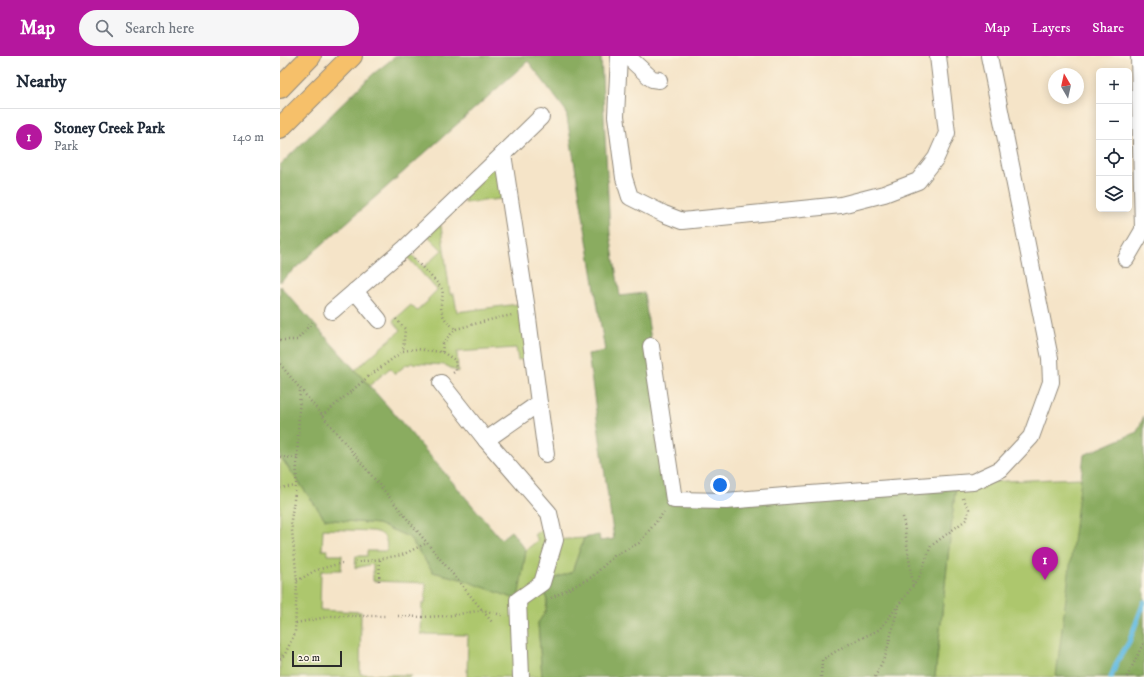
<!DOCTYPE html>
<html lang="en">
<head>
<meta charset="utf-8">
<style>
  :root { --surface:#fff; --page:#f6f6f7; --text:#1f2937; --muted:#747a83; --line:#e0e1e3; --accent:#b5179e }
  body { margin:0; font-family:"IM FELL DW Pica",serif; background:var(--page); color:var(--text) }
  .controls { position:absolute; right:12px; top:12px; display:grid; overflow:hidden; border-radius:6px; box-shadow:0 2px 10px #0003 }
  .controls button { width:36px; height:36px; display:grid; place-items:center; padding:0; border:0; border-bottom:1px solid var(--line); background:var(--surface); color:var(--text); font:20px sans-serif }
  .compass { position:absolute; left:768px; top:12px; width:36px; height:36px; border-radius:50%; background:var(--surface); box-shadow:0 2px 10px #0003; rotate:351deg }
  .scale { position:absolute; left:12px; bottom:10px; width:50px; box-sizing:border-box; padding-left:4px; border:2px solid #2b2b2b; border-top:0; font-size:11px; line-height:14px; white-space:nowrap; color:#2b2b2b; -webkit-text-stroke:3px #fcf5e5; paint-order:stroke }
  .you { position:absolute; left:440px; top:429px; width:14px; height:14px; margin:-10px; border:3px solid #fff; border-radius:50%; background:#1a73e8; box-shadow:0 0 0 6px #1a73e833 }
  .badge { display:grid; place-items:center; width:26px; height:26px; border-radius:50%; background:var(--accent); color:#fff; font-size:13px; font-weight:700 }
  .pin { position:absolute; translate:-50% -33px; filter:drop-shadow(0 1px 2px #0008) }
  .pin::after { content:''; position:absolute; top:21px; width:14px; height:12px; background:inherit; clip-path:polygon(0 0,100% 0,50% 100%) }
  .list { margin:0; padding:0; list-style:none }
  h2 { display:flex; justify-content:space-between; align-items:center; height:52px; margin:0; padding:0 16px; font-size:17px }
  h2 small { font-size:13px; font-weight:400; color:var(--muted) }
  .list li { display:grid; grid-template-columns:26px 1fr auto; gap:12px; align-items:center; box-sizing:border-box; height:56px; padding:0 16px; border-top:1px solid var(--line) }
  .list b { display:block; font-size:15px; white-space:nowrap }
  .list p { margin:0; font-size:13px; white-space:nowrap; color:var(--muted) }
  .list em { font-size:13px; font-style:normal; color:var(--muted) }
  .icon { flex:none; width:22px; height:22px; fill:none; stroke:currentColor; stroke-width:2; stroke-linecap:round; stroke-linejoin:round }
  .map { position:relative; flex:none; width:864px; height:621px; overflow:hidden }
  header { display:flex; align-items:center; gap:24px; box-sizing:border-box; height:56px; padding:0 20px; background:var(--accent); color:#fff }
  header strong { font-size:19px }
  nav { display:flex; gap:22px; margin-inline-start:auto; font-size:14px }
  .search { width:280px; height:36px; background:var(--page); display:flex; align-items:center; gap:10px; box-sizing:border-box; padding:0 14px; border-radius:22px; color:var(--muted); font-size:15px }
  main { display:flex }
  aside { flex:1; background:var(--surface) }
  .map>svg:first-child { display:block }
  .green { fill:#adc76d; stroke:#6c794c }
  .forest { fill:#8aac60; stroke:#5a6c46 }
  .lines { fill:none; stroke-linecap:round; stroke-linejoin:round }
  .stream { stroke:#65bce2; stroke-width:5 }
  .minor-casing { stroke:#90887a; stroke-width:18 }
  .major-casing { stroke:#90887a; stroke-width:22 }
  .path { stroke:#90887a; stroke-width:2.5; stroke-dasharray:1 3; stroke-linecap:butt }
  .minor { stroke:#fff; stroke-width:16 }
  .major { stroke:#f6c06b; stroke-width:20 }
</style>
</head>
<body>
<header>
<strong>Map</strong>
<div class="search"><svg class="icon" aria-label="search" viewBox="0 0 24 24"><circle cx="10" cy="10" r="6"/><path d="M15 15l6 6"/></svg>Search here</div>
<nav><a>Map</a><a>Layers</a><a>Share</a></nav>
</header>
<main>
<aside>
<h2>Nearby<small></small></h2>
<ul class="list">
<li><span class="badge">1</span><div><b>Stoney Creek Park</b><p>Park</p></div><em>140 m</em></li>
</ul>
</aside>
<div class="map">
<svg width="864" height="621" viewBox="0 0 864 621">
  <rect width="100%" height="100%" fill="#fcf5e5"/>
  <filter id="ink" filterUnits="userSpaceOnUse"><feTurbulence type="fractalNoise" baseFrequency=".025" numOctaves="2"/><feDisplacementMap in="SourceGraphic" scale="8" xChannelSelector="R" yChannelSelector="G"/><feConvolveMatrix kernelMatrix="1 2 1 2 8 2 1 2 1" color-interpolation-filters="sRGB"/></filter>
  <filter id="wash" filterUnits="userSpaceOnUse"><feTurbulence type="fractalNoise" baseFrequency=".012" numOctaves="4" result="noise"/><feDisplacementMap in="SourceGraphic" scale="16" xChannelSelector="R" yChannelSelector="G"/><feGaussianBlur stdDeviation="0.9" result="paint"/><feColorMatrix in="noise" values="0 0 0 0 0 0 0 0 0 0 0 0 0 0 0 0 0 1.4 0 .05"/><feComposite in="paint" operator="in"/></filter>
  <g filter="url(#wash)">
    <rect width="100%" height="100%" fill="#f5e4c8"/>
    <!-- green -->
    <g class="green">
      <polygon points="223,98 229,142 185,147 184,135"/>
      <polygon points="154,164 161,170 170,238 174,238 177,256 246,247 254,302 238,304 236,292 177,296 178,316 165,309 131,307 129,309 127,308 115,318 110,312 89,330 75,314 121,274 113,265 131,249 137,255 148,245 148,243 157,234 122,195 125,192 144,211 162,194 143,175"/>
      <path d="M0 400 45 463 98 468 129 481 153 516 181 523 243 515 246 494 258 484 254 479 266 469 275 484 304 482 292 516 262 528 267 544 266 555 258 567 262 621H187L188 579 141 578 142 548H145L146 527 93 525V508L75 512 76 500H87V495H107C107 483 106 477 92 475L43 473 42 494H47V499H62L61 514H53V515H41L40 554 81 556 80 618 130 619V621H0Z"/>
      <polygon points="801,422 864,621 655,621 676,427"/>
    </g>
    <!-- forest -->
    <g class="forest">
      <polygon points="116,0 321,0 330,178 340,240 364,237 394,443 676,427 655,621 262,621 258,567 266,555 267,544 262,527 292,516 304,482 319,479 320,485 334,483 308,298 325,295 286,55 248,5 0,226 0,109 93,18"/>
      <polygon points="0,230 111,354 221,483 231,475 246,494 238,544 181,523 153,516 129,481 98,468 45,463 0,400"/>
      <polygon points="864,360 864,621 776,621 804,399 857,376"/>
    </g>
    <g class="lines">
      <!-- stream -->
      <polyline class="stream" points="831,621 837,606 849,586 864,546"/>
    </g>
  </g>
  <g filter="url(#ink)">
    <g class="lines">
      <!-- minor casing -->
      <g class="minor-casing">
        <g id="minor">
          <polyline points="339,0 336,60 344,122 350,141 384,158 402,165 561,149 604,138 638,125 656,102 667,77 658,0"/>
          <polyline points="347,0 372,23 379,24"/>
          <polyline points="223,98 261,61"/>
          <polyline points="846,203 863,174 859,0"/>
          <polyline points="75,235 99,264"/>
          <polyline points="52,255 125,192 223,98 246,247 259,347 206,384 269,457 275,484 262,527 238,544 241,621"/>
          <polyline points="371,290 394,444 446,445 517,439 693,426 721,413 751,381 771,326 770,302 709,0"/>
          <polyline points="161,327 206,384"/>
          <polyline points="259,347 266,398"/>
        </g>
      </g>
      <!-- major casing -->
      <g class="major-casing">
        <g id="major">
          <polyline points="0,32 31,0"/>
          <polyline points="0,72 72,0"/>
        </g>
      </g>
      <!-- path -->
      <g class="path">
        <path d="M134 203C140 209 159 228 162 233 164 239 161 243 161 248 161 261 167 267 176 273"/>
        <polyline points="116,263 125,273 123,295"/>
        <polyline points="0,284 17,284 32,266"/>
        <polyline points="162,296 163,288 167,282 176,273 213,263 232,259"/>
        <polyline points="0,308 212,566"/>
        <polyline points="42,360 88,321 123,295 136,293 162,296 175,304 176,315 173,317"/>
        <polyline points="0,401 17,402"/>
        <polyline points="0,432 16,430"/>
        <polyline points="623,461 633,530"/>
        <polyline points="75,507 122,499 147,487"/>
        <polyline points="17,525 36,514 62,507"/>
        <polyline points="99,525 100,503"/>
        <polyline points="271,542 312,521 334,500 359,487 384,456"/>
        <polyline points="118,560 142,561 167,560 203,554 222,559"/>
        <polyline points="16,567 52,560 105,560"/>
        <polyline points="0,603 5,598 15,577 17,525 11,464 16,430 20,333"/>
        <polyline points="541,621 542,604 561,592 600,573 639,522 651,490 687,463 689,453 683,442"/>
        <polyline points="595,621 606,598 618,551"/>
        <polyline points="847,621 864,586"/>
      </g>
      <!-- minor -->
      <use href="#minor" class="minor"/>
      <!-- major -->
      <use href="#major" class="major"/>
    </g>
  </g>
</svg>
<div class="controls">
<button>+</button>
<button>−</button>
<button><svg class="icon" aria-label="locate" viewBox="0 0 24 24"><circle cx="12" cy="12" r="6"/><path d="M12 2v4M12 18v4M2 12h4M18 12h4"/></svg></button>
<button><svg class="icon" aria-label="layers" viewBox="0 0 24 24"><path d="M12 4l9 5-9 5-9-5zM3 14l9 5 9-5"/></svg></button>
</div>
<svg class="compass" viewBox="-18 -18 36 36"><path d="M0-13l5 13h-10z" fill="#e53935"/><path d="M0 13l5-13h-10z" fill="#747a83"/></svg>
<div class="scale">20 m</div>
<div class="you"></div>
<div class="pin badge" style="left:765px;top:524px">1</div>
</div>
</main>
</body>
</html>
